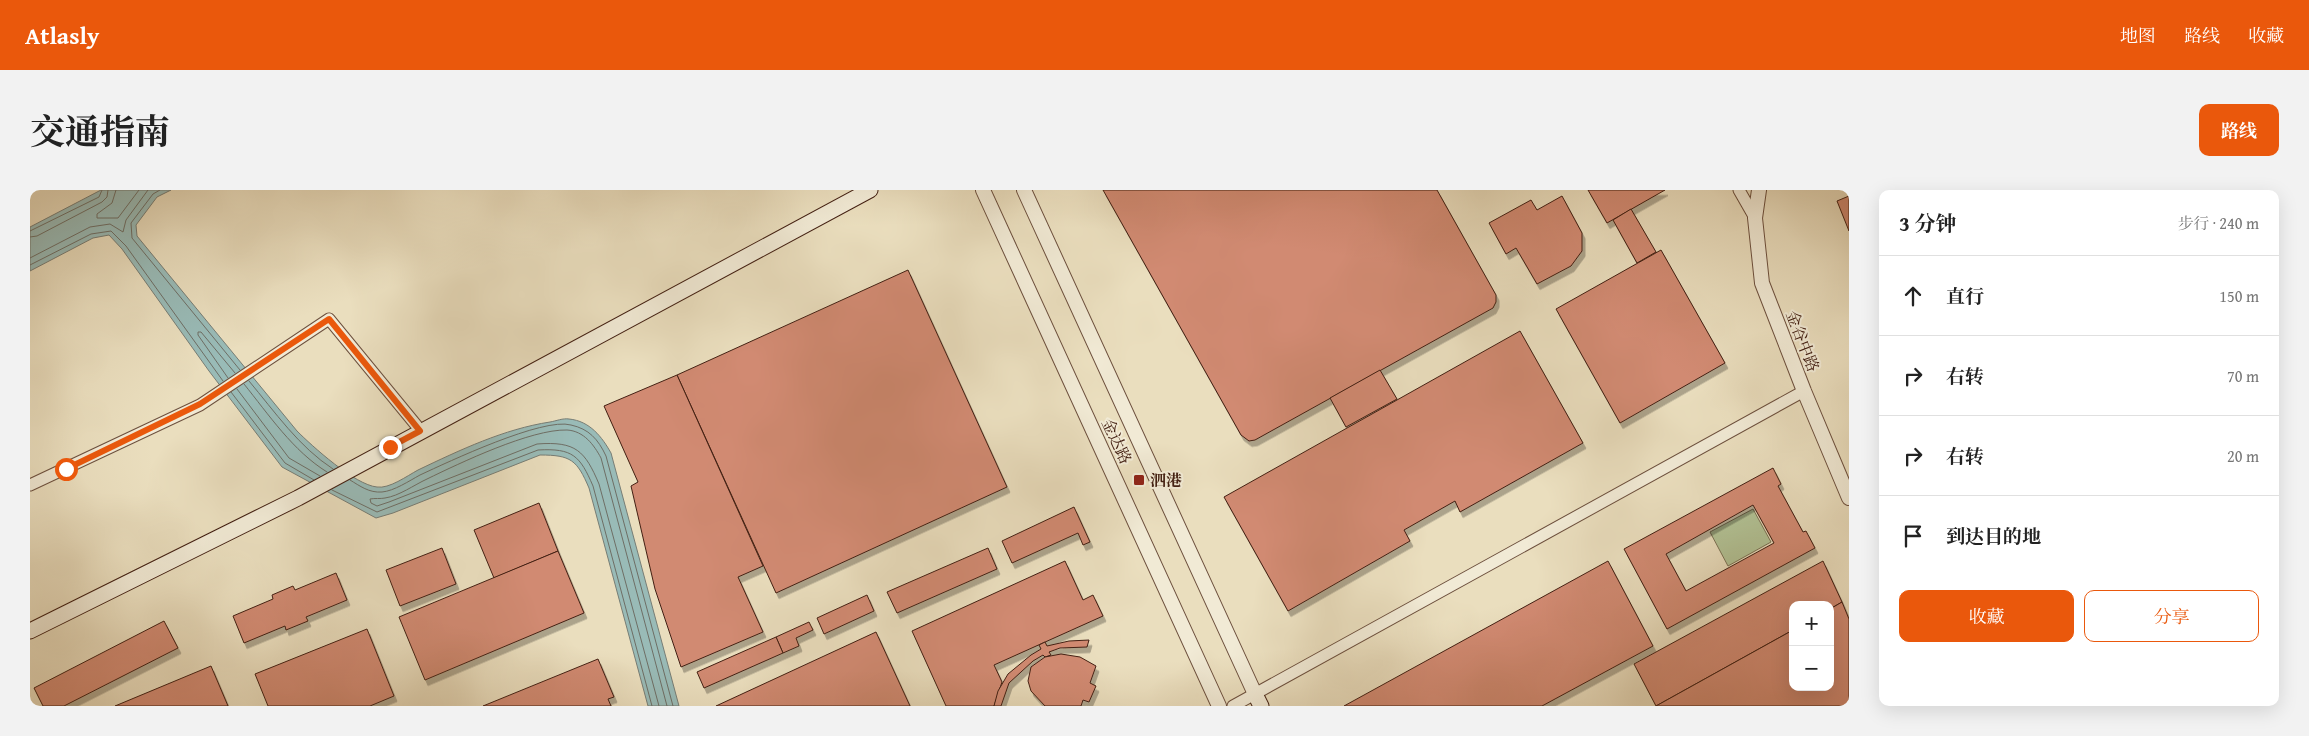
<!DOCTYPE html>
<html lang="zh">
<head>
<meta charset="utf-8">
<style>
  :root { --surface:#fff; --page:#f2f2f2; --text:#222; --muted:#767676; --line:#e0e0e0; --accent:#ea580c }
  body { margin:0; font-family:"Gentium Book Plus","Noto Serif SC",serif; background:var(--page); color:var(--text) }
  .controls { position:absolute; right:15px; bottom:15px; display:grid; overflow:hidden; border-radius:10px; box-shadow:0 5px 20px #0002 }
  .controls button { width:45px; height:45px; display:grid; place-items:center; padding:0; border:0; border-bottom:1px solid var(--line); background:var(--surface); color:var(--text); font:25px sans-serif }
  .stop { position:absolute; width:15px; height:15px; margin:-11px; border:4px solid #ea580c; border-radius:50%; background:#fff }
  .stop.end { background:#ea580c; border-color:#fff; box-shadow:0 1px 5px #0008 }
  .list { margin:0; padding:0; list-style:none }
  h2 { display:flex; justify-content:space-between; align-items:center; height:65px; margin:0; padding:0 20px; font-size:21px }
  h2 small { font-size:16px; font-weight:400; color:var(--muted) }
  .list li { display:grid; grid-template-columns:32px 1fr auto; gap:15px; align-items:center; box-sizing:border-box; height:80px; padding:0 20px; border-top:1px solid var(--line) }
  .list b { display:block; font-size:19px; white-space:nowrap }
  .list em { font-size:16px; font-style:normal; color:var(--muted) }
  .actions { display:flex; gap:10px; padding:15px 20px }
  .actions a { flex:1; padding:11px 0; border:1px solid var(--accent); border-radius:10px; text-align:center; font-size:18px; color:var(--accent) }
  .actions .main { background:var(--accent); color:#fff }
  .icon { flex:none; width:28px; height:28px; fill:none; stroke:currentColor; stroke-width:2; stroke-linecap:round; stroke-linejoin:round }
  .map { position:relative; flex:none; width:1819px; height:516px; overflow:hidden; border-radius:10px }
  header { display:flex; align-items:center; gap:30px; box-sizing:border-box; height:70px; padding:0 25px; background:var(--accent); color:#fff }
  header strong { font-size:24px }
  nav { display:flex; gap:28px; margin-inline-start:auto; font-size:18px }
  .intro { display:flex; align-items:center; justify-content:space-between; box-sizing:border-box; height:120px; padding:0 30px }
  h1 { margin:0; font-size:35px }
  .button { padding:12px 22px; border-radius:10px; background:var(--accent); color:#fff; font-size:18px; font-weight:700 }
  main { display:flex; gap:30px; padding:0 30px }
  aside { flex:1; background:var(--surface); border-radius:10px; box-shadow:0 5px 20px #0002 }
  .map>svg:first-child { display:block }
  .green { fill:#b2c295; stroke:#7a7154 }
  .water { fill:#99bbb7; stroke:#777d75 }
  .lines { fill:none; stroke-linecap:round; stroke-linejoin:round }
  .shore { stroke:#6e6e65; stroke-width:1 }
  .building { fill:#d18a72; stroke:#432013; fill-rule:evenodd; filter:url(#shadow) }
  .minor-casing { stroke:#6d503e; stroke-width:13 }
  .tertiary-casing { stroke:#6d503e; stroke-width:16 }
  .secondary-casing { stroke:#432013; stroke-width:17 }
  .minor { stroke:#f1ead5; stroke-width:11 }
  .tertiary { stroke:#f1ead5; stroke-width:14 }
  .secondary { stroke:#f1ead5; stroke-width:15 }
  .route { stroke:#ea580c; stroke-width:6 }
  .poi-dot { fill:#8f2418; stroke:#f1ead5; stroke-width:2 }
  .labels { text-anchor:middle; stroke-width:4; stroke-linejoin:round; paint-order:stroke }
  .street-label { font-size:16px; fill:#432013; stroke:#f1ead5 }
  .poi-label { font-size:16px; font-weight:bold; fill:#432013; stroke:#f1ead5; text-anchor:start }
</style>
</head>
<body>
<header>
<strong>Atlasly</strong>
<nav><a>地图</a><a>路线</a><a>收藏</a></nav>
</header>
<div class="intro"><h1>交通指南</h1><a class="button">路线</a></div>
<main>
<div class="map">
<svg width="1819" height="516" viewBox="0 0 1819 516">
  <defs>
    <filter id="shadow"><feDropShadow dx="3" dy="5.5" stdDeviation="0" flood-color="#0004"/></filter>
  </defs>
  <rect width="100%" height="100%" fill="#eadebe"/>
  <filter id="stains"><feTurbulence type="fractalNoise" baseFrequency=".004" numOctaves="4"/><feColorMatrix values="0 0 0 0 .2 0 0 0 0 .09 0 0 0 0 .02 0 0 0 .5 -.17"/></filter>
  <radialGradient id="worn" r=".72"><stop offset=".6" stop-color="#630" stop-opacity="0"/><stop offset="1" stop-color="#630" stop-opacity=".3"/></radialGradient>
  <!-- green -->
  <polygon class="green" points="1723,319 1741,352 1698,376 1680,342"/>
  <!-- water -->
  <path class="water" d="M71 0H141L127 7 106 35 107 46 267 241C282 256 325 295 347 297 359 299 377 286 388 280 430 260 474 239 520 232 526 231 533 228 539 229 560 231 572 247 581 263L649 516H618L559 298C547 270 541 265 510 265L363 323 346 328 252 277 179 181 92 59 79 45 63 48 0 81V37Z"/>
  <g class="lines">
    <!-- shore -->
    <g class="shore">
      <polyline points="86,0 82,13 67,24 67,28 88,28 109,0"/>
      <polyline points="130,0 123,4 101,33 102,48 210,180"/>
      <polyline points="0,41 69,7 72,0"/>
      <polyline points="0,47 7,46 72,12 77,7 78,0"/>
      <polyline points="0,68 60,37 80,34 93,42 96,30 118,0"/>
      <polyline points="0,75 61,44 81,41 96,56 193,191"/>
      <polyline points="198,188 168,145 168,142 171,142 205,183"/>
      <path d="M219 191C245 222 269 257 303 279"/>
      <path d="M214 194C239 225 263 261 297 282"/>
      <polyline points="207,199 259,268 290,286"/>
      <polyline points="201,202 255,273 284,290"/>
      <path d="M320 290C330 296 339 303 352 302 364 301 379 291 390 285 418 272 513 227 541 235 559 239 568 249 576 266L643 516"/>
      <path d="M302 300 347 322 508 260C543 258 550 266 563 296L622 516"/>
      <path d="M629 516 569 294C555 261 546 251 507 254L359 312 347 316 341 313 340 309C345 308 350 309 355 308 369 306 384 295 397 289 430 273 501 239 537 240 554 241 564 255 571 268L637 516"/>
    </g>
  </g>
  <!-- building -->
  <g class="building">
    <polygon points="1073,0 1407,0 1466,105 1466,112 1463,118 1225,250 1219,251 1211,245"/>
    <polygon points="1558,0 1635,0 1577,33"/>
    <polygon points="1532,6 1552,43 1552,61 1541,76 1507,94 1486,58 1476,64 1459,33 1501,10 1507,20"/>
    <polygon points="1819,6 1819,41 1807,11"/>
    <polygon points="1601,19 1626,62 1607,73 1583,30"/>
    <polygon points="1631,60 1695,173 1590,233 1526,119"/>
    <polygon points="878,80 977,297 746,403 647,185"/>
    <polygon points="1490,141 1553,253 1430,322 1425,311 1374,340 1380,351 1258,421 1194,307"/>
    <polygon points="1350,180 1367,209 1316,237 1300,208"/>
    <polygon points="647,185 733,376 708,387 733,442 651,477 625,399 601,296 608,292 574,216"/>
    <path d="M1743 278 1751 294 1748 296 1773 342 1776 341 1785 358 1637 439 1594 359ZM1723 315 1744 353 1656 401 1636 364Z"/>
    <polygon points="509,313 528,361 464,388 444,340"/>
    <polygon points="1044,317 1060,352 1053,355 1048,343 982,373 972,351"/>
    <polygon points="412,358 426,394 370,416 356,380"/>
    <polygon points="958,358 967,379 867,423 857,402"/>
    <polygon points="528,361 554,423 395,490 369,427"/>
    <polygon points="1035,371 1053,410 1063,405 1073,426 964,475 972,492 964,516 916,516 882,441"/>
    <polygon points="1578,371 1623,456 1512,516 1314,516"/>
    <polygon points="1793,371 1812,412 1800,419 1800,415 1763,415 1763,440 1626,516 1604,474"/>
    <polygon points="306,383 317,410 276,427 278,431 256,440 255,436 214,453 203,426 243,409 242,405 263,396 265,400"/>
    <polygon points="837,405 844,421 794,444 787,428"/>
    <polygon points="1812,412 1819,429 1819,516 1626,516 1763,440 1763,497 1800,497 1800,419"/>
    <polygon points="134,431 148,458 34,516 13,516 4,498"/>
    <polygon points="779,432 783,440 766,448 769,456 753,463 746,447"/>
    <polygon points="337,439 364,506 340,516 238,516 225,484"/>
    <polygon points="846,442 880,516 686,516"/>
    <polygon points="746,447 753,463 674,498 667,482"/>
    <polygon points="1059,450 1057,457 1030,458 1019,462 1021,465 1015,467 1013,465 1003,471 979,493 971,516 964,516 968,501 978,484 1001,465 1011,459 1009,455 1015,452 1017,456 1039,451"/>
    <polygon points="1031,464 1050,467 1066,476 1060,493 1066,496 1059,512 1053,510 1051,516 1015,516 1001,501 998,491 1001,477 1015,467"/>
    <polygon points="568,469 584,507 578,509 581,516 453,516"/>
    <polygon points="181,476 198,516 85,516"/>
  </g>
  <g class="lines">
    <!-- minor casing -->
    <g class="minor-casing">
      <g id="minor">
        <polyline points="1709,0 1725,28"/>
        <polyline points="0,295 170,215 299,129 391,241"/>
        <polyline points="1203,516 1774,201"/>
      </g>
    </g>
    <!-- tertiary casing -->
    <g class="tertiary-casing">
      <g id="tertiary">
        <polyline points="953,0 1189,516"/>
        <polyline points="994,0 1225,504"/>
        <polyline points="1729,0 1725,28 1732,93 1774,201 1819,308"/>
      </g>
    </g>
    <!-- secondary casing -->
    <g class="secondary-casing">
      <g id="secondary">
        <polyline points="0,441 268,308 840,0"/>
        <polyline points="1225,504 1231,516"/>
      </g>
    </g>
    <!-- minor -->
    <use href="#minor" class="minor"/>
    <!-- tertiary -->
    <use href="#tertiary" class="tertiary"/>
    <!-- secondary -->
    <use href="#secondary" class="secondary"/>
  </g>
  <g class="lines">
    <!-- route -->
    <polyline class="route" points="36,279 170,214 299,129 390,241 360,257"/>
  </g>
  <!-- markers -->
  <rect class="poi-dot" x="1103" y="284" width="12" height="12" rx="2.5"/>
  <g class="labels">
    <!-- street labels -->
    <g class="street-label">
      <text transform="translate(1773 151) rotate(69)" y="6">金谷中路</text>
      <text transform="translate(1087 251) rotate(65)" y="6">金达路</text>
    </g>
    <!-- poi labels -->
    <g class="poi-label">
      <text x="1120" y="296">泗港</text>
    </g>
  </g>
  <rect width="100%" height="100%" filter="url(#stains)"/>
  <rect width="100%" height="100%" fill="url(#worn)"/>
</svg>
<div class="controls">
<button>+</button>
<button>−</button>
</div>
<div class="stop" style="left:36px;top:279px"></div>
<div class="stop end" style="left:360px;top:257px"></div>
</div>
<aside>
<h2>3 分钟<small>步行 · 240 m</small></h2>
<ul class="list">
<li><svg class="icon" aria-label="ahead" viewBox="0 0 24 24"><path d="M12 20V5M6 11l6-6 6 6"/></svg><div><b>直行</b></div><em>150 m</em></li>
<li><svg class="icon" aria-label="right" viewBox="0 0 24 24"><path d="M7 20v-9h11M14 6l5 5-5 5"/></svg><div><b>右转</b></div><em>70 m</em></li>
<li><svg class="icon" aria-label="right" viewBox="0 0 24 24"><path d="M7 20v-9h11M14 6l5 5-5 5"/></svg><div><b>右转</b></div><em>20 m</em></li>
<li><svg class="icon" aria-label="arrive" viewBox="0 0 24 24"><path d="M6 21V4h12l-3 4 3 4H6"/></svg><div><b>到达目的地</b></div></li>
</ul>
<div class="actions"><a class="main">收藏</a><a>分享</a></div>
</aside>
</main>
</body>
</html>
